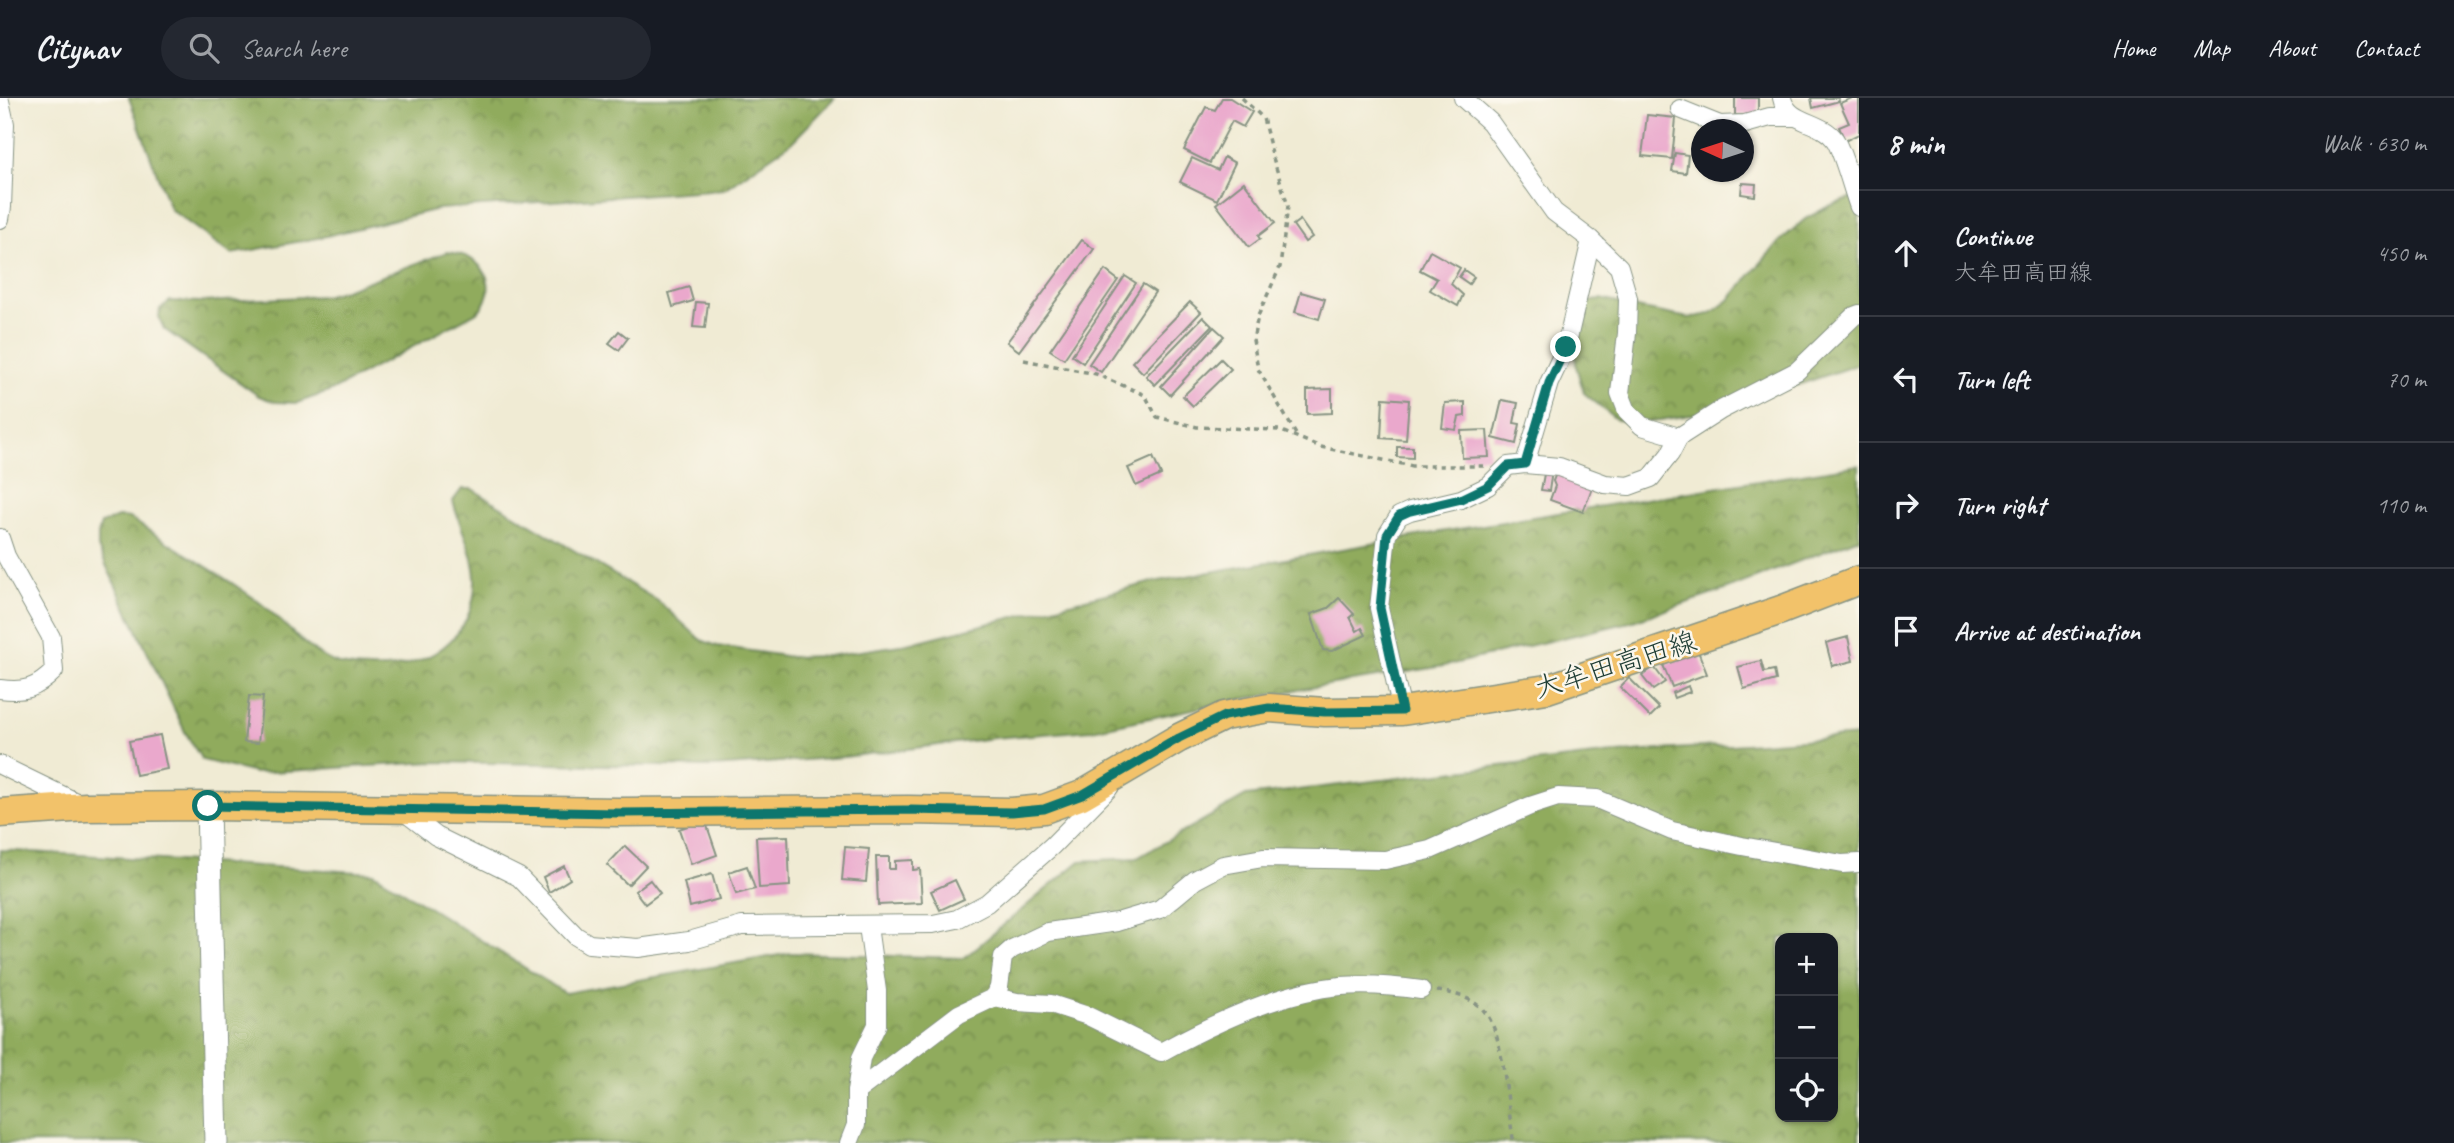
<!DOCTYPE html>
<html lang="en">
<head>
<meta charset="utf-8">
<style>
  :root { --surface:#171b24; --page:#242831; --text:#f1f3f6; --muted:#9ea1a6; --line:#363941 }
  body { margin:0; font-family:Caveat,"Klee One",sans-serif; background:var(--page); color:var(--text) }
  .controls { position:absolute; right:21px; bottom:21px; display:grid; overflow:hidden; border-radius:14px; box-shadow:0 2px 5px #0004 }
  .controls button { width:63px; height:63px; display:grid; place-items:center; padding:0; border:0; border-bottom:2px solid var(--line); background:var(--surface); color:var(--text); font:35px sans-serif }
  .compass { position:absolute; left:1691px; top:21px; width:63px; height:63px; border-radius:50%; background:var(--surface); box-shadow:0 2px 5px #0004; rotate:273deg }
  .stop { position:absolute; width:21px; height:21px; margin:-16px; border:5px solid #0f766e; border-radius:50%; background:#fff }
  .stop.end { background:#0f766e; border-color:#fff; box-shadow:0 2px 7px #0008 }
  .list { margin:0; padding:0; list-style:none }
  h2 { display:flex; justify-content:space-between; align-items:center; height:91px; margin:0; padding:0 28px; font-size:30px }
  h2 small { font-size:23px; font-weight:400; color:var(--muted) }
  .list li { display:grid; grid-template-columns:46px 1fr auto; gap:21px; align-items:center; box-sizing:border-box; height:126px; padding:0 28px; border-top:2px solid var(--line) }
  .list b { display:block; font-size:26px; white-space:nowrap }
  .list p { margin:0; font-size:23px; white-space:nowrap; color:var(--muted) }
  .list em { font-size:23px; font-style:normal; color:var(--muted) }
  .icon { flex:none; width:38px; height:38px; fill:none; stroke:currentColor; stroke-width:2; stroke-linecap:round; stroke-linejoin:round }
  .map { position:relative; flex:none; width:1859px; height:1045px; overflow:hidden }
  header { display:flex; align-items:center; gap:42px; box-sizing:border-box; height:98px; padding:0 35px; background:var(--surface); border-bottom:2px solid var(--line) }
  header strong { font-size:33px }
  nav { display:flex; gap:38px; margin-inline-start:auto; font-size:24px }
  .search { width:490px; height:63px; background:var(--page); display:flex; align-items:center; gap:18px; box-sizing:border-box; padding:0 24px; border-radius:38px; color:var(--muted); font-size:26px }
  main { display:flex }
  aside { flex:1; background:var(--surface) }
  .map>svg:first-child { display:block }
  .forest { fill:url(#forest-crowns); stroke:#587448; stroke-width:2; fill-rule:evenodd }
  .building { fill:#eaa8cc }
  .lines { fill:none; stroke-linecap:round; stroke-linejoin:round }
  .minor-casing { stroke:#889484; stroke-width:20 }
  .tertiary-casing { stroke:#889484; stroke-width:25 }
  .primary-casing { stroke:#889484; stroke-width:31 }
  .path { stroke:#889484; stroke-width:3.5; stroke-dasharray:5 5; stroke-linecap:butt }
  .minor { stroke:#fff; stroke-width:18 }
  .tertiary { stroke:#fff; stroke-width:23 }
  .primary { stroke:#f2c26a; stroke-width:28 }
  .route { stroke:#0f766e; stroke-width:9 }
  .labels { text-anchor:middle; stroke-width:5; stroke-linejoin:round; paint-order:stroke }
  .street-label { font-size:28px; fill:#1f3d34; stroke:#fbf7ec }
</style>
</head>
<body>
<header>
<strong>Citynav</strong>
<div class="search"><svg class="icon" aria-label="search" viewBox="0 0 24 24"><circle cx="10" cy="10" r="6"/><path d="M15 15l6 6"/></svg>Search here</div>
<nav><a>Home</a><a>Map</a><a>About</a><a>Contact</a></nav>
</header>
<main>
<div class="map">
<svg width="1859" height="1045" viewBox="0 0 1859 1045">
  <defs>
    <pattern id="forest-crowns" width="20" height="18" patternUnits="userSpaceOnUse" patternTransform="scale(1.75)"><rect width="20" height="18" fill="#90ab5d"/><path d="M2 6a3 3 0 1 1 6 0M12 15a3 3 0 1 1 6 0" fill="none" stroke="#758c4e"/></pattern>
  </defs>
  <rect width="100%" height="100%" fill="#fbf7ec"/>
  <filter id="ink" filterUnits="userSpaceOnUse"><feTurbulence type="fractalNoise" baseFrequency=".0143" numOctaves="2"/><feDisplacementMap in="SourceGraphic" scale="14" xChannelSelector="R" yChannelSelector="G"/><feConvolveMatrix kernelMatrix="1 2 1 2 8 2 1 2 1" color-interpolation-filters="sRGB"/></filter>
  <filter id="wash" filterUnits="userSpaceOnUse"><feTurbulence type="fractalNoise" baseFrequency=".00686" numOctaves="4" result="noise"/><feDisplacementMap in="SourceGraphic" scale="28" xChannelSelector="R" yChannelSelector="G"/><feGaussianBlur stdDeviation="1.57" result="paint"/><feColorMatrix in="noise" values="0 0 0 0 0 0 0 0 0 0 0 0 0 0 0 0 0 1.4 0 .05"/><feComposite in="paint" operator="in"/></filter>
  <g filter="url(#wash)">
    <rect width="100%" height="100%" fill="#f0ebd4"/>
    <!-- forest -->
    <g class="forest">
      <polygon points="129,0 835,0 792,44 724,91 438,111 318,140 231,156 170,111"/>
      <polygon points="1859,98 1859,266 1728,311 1648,324 1617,322 1584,295 1576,268 1574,231 1580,213 1588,204 1602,201 1637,210 1689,220 1710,216 1729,202 1779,144 1805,121 1829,108"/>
      <path d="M447 154C480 156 502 184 479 213L331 293 297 305 275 304 259 298 164 231 159 219 160 211 170 203 202 204 324 198 342 193Z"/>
      <path d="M1859 367V440L1719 494 1630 524 1444 568 1242 601 1092 632 994 640 844 659 713 669 433 664 255 675 202 662 186 636 98 450V437L101 426 118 419 130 420C171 448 215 472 255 501 282 520 302 550 333 564 345 569 356 570 369 570 424 574 477 540 475 480 474 454 459 428 453 403L462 391H472L658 503 701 542 717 548 791 559 828 558 907 546 1153 484 1446 433Z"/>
      <path d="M1859 638V1045H0V752L374 775 565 895 791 855 964 860 1080 763 1137 760 1246 698 1603 656ZM1780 840H1833V1019H1780Z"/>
    </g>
    <g id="blocks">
      <!-- building -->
      <g class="building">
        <polygon points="1222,0 1230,0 1252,14 1243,29 1232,23 1210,65 1184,52 1206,9 1215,12"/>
        <rect x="1735" y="0" width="23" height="17"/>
        <polygon points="1811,0 1838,0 1839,3 1813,10"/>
        <polygon points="1852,0 1859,0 1859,36 1845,43 1839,29 1849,25 1840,5"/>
        <polygon points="1647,17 1676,20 1672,61 1642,58"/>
        <polygon points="1675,55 1688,57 1686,75 1672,73"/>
        <polygon points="1224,59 1235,65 1217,102 1180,84 1192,60 1218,72"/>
        <polygon points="1244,84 1275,125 1258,138 1260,141 1249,149 1216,106"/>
        <polygon points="1742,85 1756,86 1755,98 1741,96"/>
        <polygon points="1300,122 1312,139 1305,144 1293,127"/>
        <polygon points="1082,142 1094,151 1019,253 1007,244"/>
        <polygon points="1430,153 1460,170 1451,186 1463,197 1458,208 1430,192 1437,181 1420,172"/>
        <polygon points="1105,172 1118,182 1064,261 1050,252"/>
        <polygon points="1464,172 1474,179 1469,186 1459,179"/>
        <polygon points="1125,178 1136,185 1083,265 1072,257"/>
        <polygon points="1143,186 1155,194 1101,274 1089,266"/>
        <polygon points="689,189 693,203 673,209 669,195"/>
        <polygon points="1301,194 1325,201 1319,221 1295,214"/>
        <polygon points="696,204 708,205 705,230 693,229"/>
        <polygon points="1190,204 1201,214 1143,275 1132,264"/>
        <polygon points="1203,219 1212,228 1155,287 1146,278"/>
        <polygon points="1214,229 1224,238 1170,297 1161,288"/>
        <polygon points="619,233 628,240 619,252 609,245"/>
        <polygon points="1221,261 1231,271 1193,308 1183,298"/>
        <polygon points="1332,291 1332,315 1307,316 1307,292"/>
        <polygon points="1383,300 1409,302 1406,342 1381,340"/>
        <polygon points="1502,302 1518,305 1514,325 1520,326 1516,346 1493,340"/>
        <polygon points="1465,304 1465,318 1459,319 1456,332 1442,330 1445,305"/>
        <polygon points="1487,332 1489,359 1462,360 1461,333"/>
        <polygon points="1397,349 1413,349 1413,360 1397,359"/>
        <polygon points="1153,359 1161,377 1136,388 1128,370"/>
        <polygon points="1545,371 1552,373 1549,393 1541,392"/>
        <polygon points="1557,373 1593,387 1583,414 1550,402 1555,388 1553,383"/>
        <polygon points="1339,500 1354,516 1350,519 1357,533 1362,530 1366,537 1332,553 1323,552 1311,516 1328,510"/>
        <polygon points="1848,539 1853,563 1832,568 1826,545"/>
        <polygon points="1698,553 1707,576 1672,589 1663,567"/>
        <polygon points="1761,563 1764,574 1774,572 1776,582 1744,591 1738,569"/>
        <polygon points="1654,569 1665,584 1653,592 1642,578"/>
        <polygon points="1629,580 1659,610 1650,619 1620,589"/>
        <polygon points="1688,588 1690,594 1674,600 1672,595"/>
        <polygon points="249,598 263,599 258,645 244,644"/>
        <polygon points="160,637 167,671 136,677 129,643"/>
        <polygon points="705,722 717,757 691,766 679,731"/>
        <polygon points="788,738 790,788 759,790 756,739"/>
        <polygon points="625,748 646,768 628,787 607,767"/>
        <polygon points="845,749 869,751 866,784 842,782"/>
        <polygon points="876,759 889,759 889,771 895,771 895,763 913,762 913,772 920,771 922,805 878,807"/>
        <polygon points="564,768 570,781 549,794 543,779"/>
        <polygon points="747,768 755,791 736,796 729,774"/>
        <polygon points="712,776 719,801 690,809 684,784"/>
        <polygon points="650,782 660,795 645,806 635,793"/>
        <polygon points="955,782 964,801 940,812 931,793"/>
      </g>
    </g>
  </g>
  <g filter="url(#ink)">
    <use href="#blocks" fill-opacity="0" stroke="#889484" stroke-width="2"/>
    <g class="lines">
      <!-- minor casing -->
      <g class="minor-casing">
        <g id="minor">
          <polyline points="1463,0 1490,24 1554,114 1591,142 1619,169 1628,200 1627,235 1620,295 1627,313 1642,328 1679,339"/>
          <path d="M1782 0C1787 26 1821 22 1835 42 1843 54 1853 93 1859 109"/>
          <polyline points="0,3 5,26 2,109 0,121"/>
          <polyline points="1680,11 1720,27 1745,26 1770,19 1795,19"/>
          <polyline points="1525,366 1549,285 1566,249 1591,142"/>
          <path d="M0 440 6 458 51 539 54 573C36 591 25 594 0 591"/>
          <polyline points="1402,613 1379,510 1387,437 1399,418 1410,413 1461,401 1488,388 1508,368 1525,366 1559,369 1605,386 1629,388 1651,380 1670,356 1679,339 1721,312 1797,273 1854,218 1859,216"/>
          <polyline points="0,667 80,706"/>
          <polyline points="402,712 436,738 519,779 576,838 589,846 638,850 689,843 742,828 933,826 957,821 987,805 1052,748 1109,690"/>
          <polyline points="995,899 999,889 1003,859 1012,851 1048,834 1117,824 1160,811 1195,782 1223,767 1263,760 1385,762 1430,752 1530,708 1558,699 1597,701 1672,733 1742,748 1842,766 1859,765"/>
          <path d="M856 994 959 916 995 899 1017 904 1051 906 1088 918 1161 954C1212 926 1282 893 1341 888 1368 886 1394 888 1421 892"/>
          <polyline points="849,1045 856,1027 856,994 861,960 877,927 877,893 868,828"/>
        </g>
      </g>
      <!-- tertiary casing -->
      <g class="tertiary-casing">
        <polyline id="tertiary" points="208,708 216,1045"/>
      </g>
      <!-- primary casing -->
      <g class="primary-casing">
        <polyline id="primary" points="0,715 86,709 208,708 619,714 909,712 1012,714 1044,711 1082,697 1179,640 1224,618 1269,610 1325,614 1402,613 1547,591 1781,512 1859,482"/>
      </g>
      <!-- path -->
      <g class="path">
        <polyline points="1242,0 1263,20 1273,60 1288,108 1280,169 1258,218 1253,242 1258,271 1297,338"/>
        <polyline points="1024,262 1096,276 1145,297 1157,319 1197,329 1279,332 1321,349 1412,368 1485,368"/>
        <path d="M1437 893C1455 895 1473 900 1485 914 1505 937 1507 1013 1514 1045"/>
      </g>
      <!-- minor -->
      <use href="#minor" class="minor"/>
      <!-- tertiary -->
      <use href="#tertiary" class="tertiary"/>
      <!-- primary -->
      <use href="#primary" class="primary"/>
    </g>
  </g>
  <g class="lines" filter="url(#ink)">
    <!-- route -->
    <polyline class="route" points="208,708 619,715 909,712 1012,714 1044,711 1082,697 1179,640 1224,618 1269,610 1325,614 1402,613 1380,510 1387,437 1399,418 1410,413 1461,401 1488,388 1508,368 1525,366 1549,285 1566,249"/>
  </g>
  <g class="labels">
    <!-- street labels -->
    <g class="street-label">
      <text transform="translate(1615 566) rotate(-17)" y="10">大牟田高田線</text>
    </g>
  </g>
</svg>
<div class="controls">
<button>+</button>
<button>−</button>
<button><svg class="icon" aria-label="locate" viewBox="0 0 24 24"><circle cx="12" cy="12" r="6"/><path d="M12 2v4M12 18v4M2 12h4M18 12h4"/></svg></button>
</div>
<svg class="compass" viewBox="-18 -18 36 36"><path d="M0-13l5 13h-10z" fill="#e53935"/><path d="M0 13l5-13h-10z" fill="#9ea1a6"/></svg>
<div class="stop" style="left:208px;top:708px"></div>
<div class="stop end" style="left:1566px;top:249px"></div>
</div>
<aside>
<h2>8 min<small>Walk · 630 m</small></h2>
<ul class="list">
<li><svg class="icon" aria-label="ahead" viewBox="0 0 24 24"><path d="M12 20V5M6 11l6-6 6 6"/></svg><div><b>Continue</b><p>大牟田高田線</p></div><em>450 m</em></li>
<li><svg class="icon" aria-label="left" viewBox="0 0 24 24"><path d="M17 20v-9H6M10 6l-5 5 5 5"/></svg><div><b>Turn left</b></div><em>70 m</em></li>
<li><svg class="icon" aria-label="right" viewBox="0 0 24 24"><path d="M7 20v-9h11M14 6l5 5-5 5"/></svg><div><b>Turn right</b></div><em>110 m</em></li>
<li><svg class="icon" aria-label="arrive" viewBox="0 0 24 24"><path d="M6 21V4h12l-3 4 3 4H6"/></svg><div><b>Arrive at destination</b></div></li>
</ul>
</aside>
</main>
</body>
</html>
